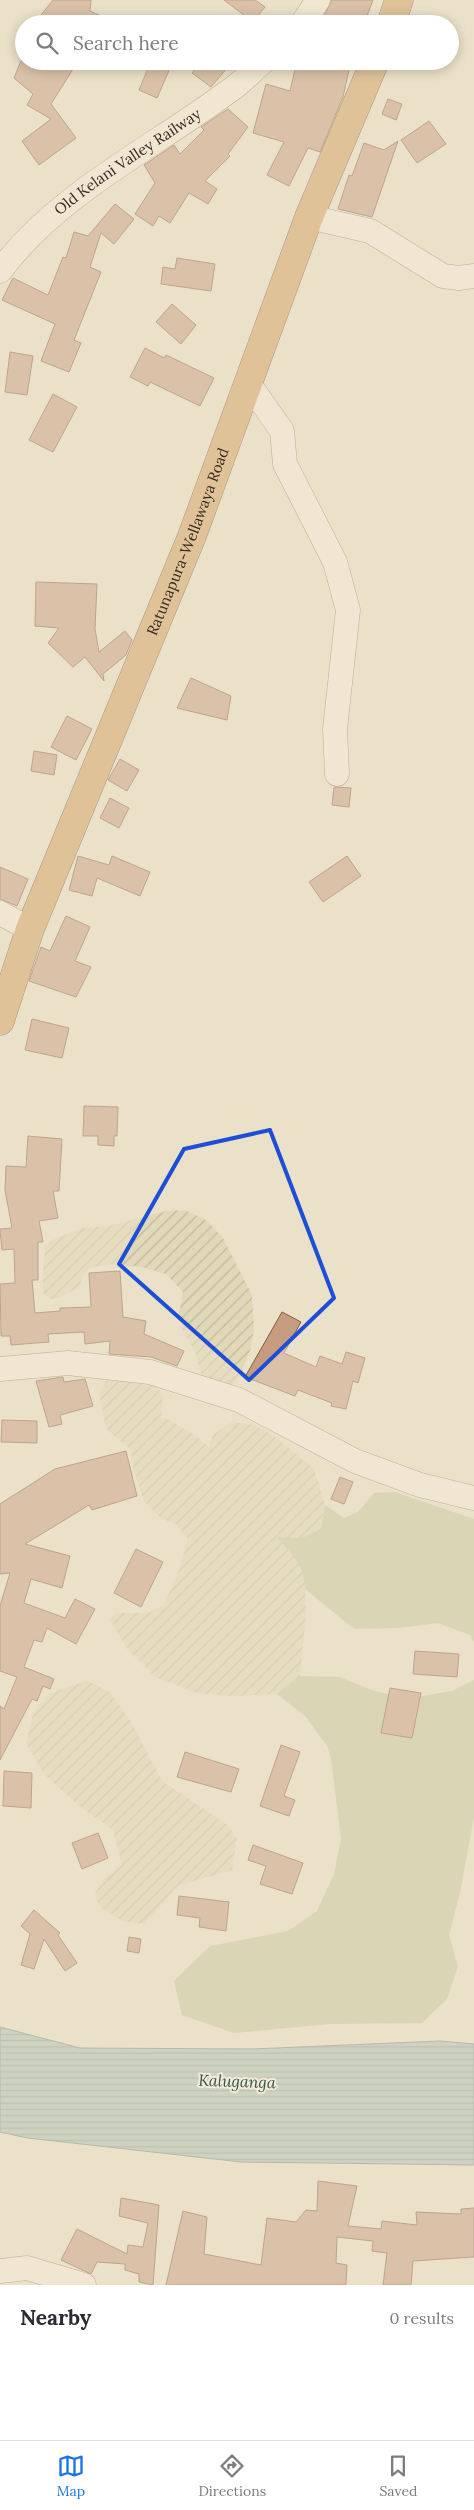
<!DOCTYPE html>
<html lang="en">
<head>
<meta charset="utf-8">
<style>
  :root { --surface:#fff; --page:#f2f2f3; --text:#2b2b33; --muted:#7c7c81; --line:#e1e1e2; --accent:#1a73e8 }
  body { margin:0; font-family:Lora,serif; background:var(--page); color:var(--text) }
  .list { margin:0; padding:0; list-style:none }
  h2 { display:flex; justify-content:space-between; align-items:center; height:65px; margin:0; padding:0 20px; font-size:21px }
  h2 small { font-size:16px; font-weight:400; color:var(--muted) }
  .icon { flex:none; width:28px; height:28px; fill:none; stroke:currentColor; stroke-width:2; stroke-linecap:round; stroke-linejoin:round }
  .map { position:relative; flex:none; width:474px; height:2285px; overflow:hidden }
  .search { position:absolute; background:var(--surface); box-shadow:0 2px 12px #0003; left:15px; right:15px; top:15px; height:55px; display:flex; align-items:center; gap:12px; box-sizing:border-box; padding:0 18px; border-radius:28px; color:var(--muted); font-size:19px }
  .sheet { height:155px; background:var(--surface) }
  nav { display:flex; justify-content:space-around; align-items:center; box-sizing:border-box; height:70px; border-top:1px solid var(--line); background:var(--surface); font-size:14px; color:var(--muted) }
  nav a { display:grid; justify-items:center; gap:2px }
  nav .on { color:var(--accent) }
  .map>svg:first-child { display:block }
  .farmland { fill:url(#farmland-furrows) }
  .garden { fill:#c5c99d }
  .water { fill:url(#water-rules); stroke:#708e86 }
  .building { fill:#c69c81; stroke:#835d46 }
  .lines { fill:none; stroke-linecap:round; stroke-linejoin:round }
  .minor-casing { stroke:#86735f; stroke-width:25 }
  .highway-casing { stroke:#544132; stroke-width:29 }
  .minor { stroke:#f6eedb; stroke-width:24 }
  .highway { stroke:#d39e61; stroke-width:28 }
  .marked { fill:none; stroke:#1d4ed8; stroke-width:4; stroke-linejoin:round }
  .labels { text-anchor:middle; stroke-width:4; stroke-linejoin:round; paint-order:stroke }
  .street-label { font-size:15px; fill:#382b21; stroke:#f3ead7 }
  .water-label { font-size:16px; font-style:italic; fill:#325653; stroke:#f3ead7 }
</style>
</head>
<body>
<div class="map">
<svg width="474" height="2285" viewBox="0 0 474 2285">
  <defs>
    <pattern id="farmland-furrows" width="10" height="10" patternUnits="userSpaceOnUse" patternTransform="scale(1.25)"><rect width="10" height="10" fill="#e0d8b6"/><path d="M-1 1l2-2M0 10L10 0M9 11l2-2" fill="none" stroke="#c1ba9c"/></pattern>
    <pattern id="water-rules" width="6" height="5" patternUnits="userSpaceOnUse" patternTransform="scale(1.25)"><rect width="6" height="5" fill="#a9c0b8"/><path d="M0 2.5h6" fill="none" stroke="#8b9c95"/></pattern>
  </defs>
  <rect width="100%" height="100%" fill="#ebe0c8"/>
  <!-- farmland -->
  <g class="farmland">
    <polygon points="185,1210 206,1220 223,1238 252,1295 254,1330 250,1351 239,1377 229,1388 219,1388 201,1374 195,1352 182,1330 179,1314 183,1292 166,1274 142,1267 109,1264 89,1268 83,1275 79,1287 61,1297 51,1299 43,1293 43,1267 46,1245 52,1240 82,1228 108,1226 167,1211"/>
    <polygon points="114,1375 153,1383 163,1395 161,1418 168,1419 196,1436 209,1447 213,1435 232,1422 254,1425 277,1438 314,1469 325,1505 321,1529 302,1538 277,1537 296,1559 304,1573 306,1613 300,1676 277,1694 233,1696 197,1693 155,1677 128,1650 110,1619 116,1613 148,1613 164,1605 180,1567 188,1539 177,1525 161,1518 144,1501 133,1469 130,1449 106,1429 99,1393 106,1381"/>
    <polygon points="87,1681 110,1692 131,1722 163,1782 225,1823 237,1838 232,1870 178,1886 144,1924 122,1921 100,1907 95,1893 106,1878 122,1865 113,1830 78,1805 44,1774 26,1744 33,1714 50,1693"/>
  </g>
  <!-- garden -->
  <g class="garden">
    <path d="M395 1492 474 1519V1642L470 1635 438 1623 399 1628 354 1629 305 1589C304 1564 292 1554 276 1537L302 1538 321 1529 325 1505 344 1518 358 1512 374 1493Z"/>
    <polygon points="300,1676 339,1677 372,1690 404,1699 452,1691 474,1680 474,1817 460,1893 449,1935 458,1967 447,1999 422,2023 330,2024 234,2033 182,2015 174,1981 210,1946 288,1931 317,1911 334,1874 341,1839 331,1758 327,1746 305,1716 277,1694"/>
  </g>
  <!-- water -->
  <polygon class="water" points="0,2027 80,2048 252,2049 440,2041 474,2044 474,2165 241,2162 28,2138 0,2132"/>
  <!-- building -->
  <g class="building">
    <polygon points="53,0 91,0 90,11 119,24 34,24"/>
    <polygon points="224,0 255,0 265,7 253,22"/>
    <polygon points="332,0 373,0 364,24 320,24"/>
    <polygon points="21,61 78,61 51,104 76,138 39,165 22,141 51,119 27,105 33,94 14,78"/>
    <polygon points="151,61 159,61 171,66 157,98 139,90"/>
    <polygon points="201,61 221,61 228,67 211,87 192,73"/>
    <polygon points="297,61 351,61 343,97 320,152 308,148 289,186 267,175 284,142 253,133 266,84 290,91"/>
    <polygon points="388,99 402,104 396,120 382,114"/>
    <polygon points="228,109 248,127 228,154 230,156 205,181 217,189 208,204 189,193 170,223 159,216 153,226 135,214 155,183 144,165 174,145 180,154 204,130 201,127"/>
    <polygon points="429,121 446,144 417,163 401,140"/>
    <polygon points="398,141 372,217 338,209 349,175 352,176 364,143 384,150"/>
    <polygon points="115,204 134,219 114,244 101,233 90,267 101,272 74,340 81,343 69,372 41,361 55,324 2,300 13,278 48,295 63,257 66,258 74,232 88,236"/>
    <polygon points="177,258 215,264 211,291 161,284 163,267 175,269"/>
    <polygon points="172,304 196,325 181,344 156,322"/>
    <polygon points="145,348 164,358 166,355 214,378 200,406 150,382 148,386 130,377"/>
    <polygon points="10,352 33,356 27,395 5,392"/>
    <polygon points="53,394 77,407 53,452 29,440"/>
    <polygon points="36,582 97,584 95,629 99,652 125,631 132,640 126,655 103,674 104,681 85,657 73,667 48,643 59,628 35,626"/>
    <polygon points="191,678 231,696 227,720 177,708"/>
    <polygon points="67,716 92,729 76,760 51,747"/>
    <polygon points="34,751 57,755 54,775 31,771"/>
    <polygon points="120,759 139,770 127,791 108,780"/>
    <polygon points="334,787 351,788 349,807 332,805"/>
    <polygon points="110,798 129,808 119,828 100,818"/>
    <polygon points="78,856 109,865 112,856 150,872 140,896 97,878 92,896 69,890"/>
    <polygon points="347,856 361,876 323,902 309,882"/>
    <polygon points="0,867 28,879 17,906 0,899"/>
    <polygon points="66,916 90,927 75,961 91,967 76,997 29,981 41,947 50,951"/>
    <polygon points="32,1019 69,1028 62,1058 25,1050"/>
    <polygon points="84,1106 118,1107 117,1136 114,1136 114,1146 98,1145 98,1136 83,1136"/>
    <polygon points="28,1136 62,1139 59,1191 53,1191 58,1218 39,1221 43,1242 38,1242 38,1280 32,1280 35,1313 60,1311 60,1308 91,1307 89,1273 120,1271 123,1317 146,1321 144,1334 184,1351 177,1366 151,1357 109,1354 110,1341 85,1344 84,1332 48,1334 49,1342 11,1345 10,1336 1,1336 0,1284 15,1283 14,1249 2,1250 0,1231 0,1229 12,1228 5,1190 6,1166 26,1167"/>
    <polygon points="282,1312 301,1322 284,1353 316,1367 320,1356 342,1364 346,1352 365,1358 358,1383 353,1381 346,1409 331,1406 332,1403 298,1390 295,1396 245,1377"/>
    <polygon points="63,1377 64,1382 85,1379 93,1406 60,1415 62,1424 49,1427 36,1381"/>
    <polygon points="2,1420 37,1421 37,1443 1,1442"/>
    <polygon points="126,1451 137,1496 92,1510 89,1505 25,1544 70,1556 62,1588 31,1579 24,1603 65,1618 75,1599 95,1609 76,1644 47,1628 42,1642 34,1640 24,1667 54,1679 50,1689 43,1686 37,1701 32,1699 0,1760 0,1706 4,1709 17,1677 0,1671 0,1606 10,1573 0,1574 0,1504 55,1469"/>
    <polygon points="340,1477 353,1482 344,1504 331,1499"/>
    <polygon points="136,1549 163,1562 141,1607 114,1593"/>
    <polygon points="415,1651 459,1654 457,1677 413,1674"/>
    <polygon points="390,1688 421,1693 412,1738 381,1733"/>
    <polygon points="281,1745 300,1752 284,1796 295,1800 289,1816 260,1806"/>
    <polygon points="185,1752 239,1769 231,1792 177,1777"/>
    <polygon points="4,1771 32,1773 31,1808 3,1806"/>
    <polygon points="98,1833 108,1858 82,1869 72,1843"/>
    <polygon points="253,1845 303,1863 292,1894 260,1884 266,1866 248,1860"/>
    <polygon points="179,1896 229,1902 226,1931 199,1927 200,1918 177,1915"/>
    <polygon points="34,1910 60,1933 58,1935 77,1963 65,1971 44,1939 34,1969 21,1965 30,1934 21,1926"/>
    <polygon points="129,1937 141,1939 139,1953 127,1951"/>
    <polygon points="318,2181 357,2186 348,2226 381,2229 382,2221 417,2225 416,2212 461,2214 461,2209 474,2208 474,2257 413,2261 411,2285 383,2285 387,2253 372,2251 373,2241 337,2237 336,2263 347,2265 346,2285 166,2285 183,2211 207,2217 204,2254 261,2265 267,2218 296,2222 306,2210 317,2211"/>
    <polygon points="121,2198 159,2205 153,2285 139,2282 139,2274 125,2270 125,2264 97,2262 91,2274 61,2260 77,2229 127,2254 128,2245 143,2247 148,2223 119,2216"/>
  </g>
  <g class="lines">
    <!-- minor casing -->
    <g class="minor-casing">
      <g id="minor">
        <polyline points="302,24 318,0"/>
        <polyline points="309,217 370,231 443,276 459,278 474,276"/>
        <path id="s1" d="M0 271C58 193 153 148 229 91 242 83 252 71 264 61"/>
        <polyline points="249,384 282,431 285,464 335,562 348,610 335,729 337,774"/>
        <polyline points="0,913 30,929"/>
        <polyline points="0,1369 68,1363 150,1372 239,1400 355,1461 420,1485 474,1498"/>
        <polyline points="0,2271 27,2268 84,2285"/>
      </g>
    </g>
    <!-- highway casing -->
    <g class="highway-casing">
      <g id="highway">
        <polyline points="391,24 399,0"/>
        <path id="s2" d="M0 1021 30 929 192 536 309 217 375 61"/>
      </g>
    </g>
    <!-- minor -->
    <use href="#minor" class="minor"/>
    <!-- highway -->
    <use href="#highway" class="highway"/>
  </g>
  <!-- marked area -->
  <path d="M0 0H474V2285H0ZM270 1130 334 1298 249 1380 119 1264 184 1149Z" fill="#ebe0c8" fill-opacity=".55" fill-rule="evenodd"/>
  <path class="marked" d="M270 1130 334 1298 249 1380 119 1264 184 1149Z"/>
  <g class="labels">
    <!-- street labels -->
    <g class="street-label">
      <text dy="5" stroke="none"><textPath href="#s1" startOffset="169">Old Kelani Valley Railway</textPath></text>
      <text dy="5" stroke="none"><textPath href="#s2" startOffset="515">Ratunapura-Wellawaya Road</textPath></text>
    </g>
    <!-- water labels -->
    <g class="water-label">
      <text transform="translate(237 2081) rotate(2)" y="6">Kaluganga</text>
    </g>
  </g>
</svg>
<div class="search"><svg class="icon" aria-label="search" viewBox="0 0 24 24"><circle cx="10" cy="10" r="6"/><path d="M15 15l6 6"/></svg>Search here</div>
</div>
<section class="sheet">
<h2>Nearby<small>0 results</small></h2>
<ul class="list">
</ul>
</section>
<nav>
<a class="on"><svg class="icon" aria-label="map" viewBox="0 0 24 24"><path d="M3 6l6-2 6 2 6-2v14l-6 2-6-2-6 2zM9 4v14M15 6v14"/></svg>Map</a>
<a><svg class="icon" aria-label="directions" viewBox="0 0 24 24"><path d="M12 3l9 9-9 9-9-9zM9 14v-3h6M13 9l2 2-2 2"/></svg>Directions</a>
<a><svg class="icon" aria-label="saved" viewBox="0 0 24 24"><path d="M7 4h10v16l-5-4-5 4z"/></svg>Saved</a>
</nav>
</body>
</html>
